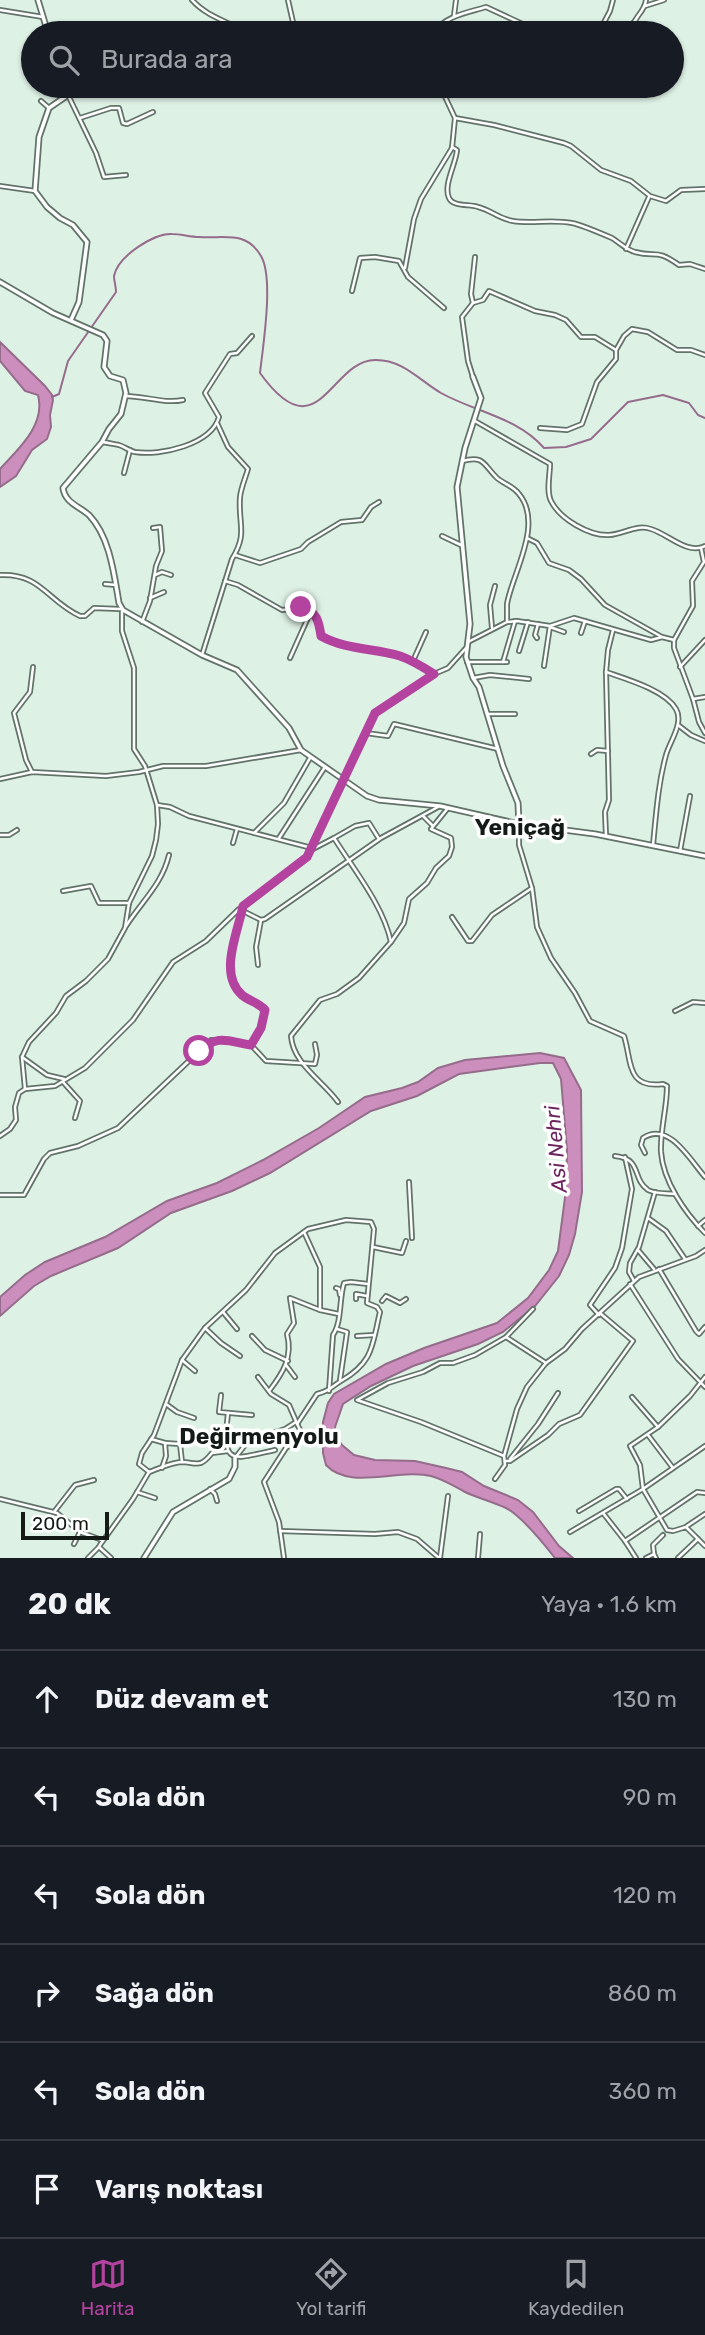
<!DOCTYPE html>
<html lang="tr">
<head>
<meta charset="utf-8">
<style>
  :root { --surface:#171b24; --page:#20242c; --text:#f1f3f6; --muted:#9ea1a6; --line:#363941; --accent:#b4439f }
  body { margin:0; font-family:Rubik,sans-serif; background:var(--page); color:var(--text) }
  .scale { position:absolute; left:21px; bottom:18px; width:88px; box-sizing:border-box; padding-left:7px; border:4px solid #141a16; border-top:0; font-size:19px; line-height:24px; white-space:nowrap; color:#141a16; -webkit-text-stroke:5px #fff; paint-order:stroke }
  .stop { position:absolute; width:21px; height:21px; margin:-16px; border:5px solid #b4439f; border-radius:50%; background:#fff }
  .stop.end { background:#b4439f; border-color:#fff; box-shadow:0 2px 7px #0008 }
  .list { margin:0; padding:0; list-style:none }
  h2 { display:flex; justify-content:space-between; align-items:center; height:91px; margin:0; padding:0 28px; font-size:30px }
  h2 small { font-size:23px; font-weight:400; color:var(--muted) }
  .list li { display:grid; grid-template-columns:46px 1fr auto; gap:21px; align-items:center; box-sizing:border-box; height:98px; padding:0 28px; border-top:2px solid var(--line) }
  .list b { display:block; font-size:26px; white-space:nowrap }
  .list em { font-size:23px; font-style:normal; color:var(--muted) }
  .icon { flex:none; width:38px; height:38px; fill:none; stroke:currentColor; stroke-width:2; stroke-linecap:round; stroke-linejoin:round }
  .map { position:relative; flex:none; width:705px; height:1558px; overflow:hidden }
  .search { position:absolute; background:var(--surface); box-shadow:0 2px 5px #0004; left:21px; right:21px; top:21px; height:77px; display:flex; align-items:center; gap:18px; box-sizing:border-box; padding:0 24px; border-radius:38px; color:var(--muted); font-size:26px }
  .sheet { height:679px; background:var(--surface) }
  nav { display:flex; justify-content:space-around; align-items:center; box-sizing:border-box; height:98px; border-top:2px solid var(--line); background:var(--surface); font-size:19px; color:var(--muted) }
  nav a { display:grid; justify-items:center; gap:4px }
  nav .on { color:var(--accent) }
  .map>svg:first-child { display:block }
  .water { fill:#cc8fbd; stroke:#956c8b; stroke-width:2 }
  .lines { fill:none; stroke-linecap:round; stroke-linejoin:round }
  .stream { stroke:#956c8b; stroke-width:2 }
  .minor-casing { stroke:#627369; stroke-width:6 }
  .tertiary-casing { stroke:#627369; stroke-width:7 }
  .minor { stroke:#fff; stroke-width:2.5 }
  .tertiary { stroke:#fff; stroke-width:3.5 }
  .route { stroke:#b4439f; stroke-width:9 }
  .labels { text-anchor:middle; stroke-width:7; stroke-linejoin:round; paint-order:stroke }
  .water-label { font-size:21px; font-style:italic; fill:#6d255f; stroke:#fff }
  .quarter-label { font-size:23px; font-weight:bold; fill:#141a16; stroke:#fff }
</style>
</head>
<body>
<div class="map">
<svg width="705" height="1558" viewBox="0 0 705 1558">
  <rect width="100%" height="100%" fill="#def1e5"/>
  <!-- water -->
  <g class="water">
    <path d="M0 342 45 386 52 395 53 400 50 415 51 427 47 439 32 450 16 476 0 487V469C18 449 46 425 38 395L25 391 0 361Z"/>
    <path d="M540 1053 564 1058 581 1090 582 1192 575 1234 569 1255 559 1276 535 1306 503 1332 478 1344 413 1366 371 1386 343 1404 335 1427 337 1438 342 1445 354 1455 375 1460 415 1461 446 1468 462 1472 484 1486 518 1500 533 1512 559 1546 573 1558H555C544 1544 522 1516 506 1508 493 1502 478 1498 465 1492 454 1486 443 1479 431 1476 399 1468 350 1491 326 1465L323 1453V1422L328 1403 334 1394 386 1364 424 1348 497 1323 528 1298 549 1270 558 1251 566 1190 567 1151 561 1079 553 1063H540L459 1074 417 1096 371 1111 270 1173 232 1191 171 1213 118 1248 51 1276 34 1286 0 1316V1297L25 1275 45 1262 105 1237 167 1201 217 1183 263 1160 319 1128 365 1097 402 1088 418 1082 438 1068 465 1060Z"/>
  </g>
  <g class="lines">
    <!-- stream -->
    <path class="stream" d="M52 397 59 394 68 361 116 292C116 287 114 280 114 276 118 256 154 233 172 234 181 234 190 237 199 237 224 239 246 230 261 256 274 278 263 346 260 373 319 455 330 359 376 360 403 360 419 380 441 393 475 412 517 417 544 448L566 447 591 439 628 402 663 395 689 403 698 415 705 418"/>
    <!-- minor casing -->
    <g class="minor-casing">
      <g id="minor">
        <path d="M192 0C207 17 228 21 247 33"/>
        <polyline points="288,0 295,31"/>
        <polyline points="645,6 664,0"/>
        <polyline points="0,10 43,17"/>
        <polyline points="454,16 456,0"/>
        <polyline points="600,30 610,11 613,0"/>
        <polyline points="288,33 291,31 299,33"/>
        <path d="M433 33C445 16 466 13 486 7L542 33"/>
        <path d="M597 33C617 24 624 40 638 16 642 11 645 7 646 0"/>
        <polyline points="68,95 96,153 104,177 126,175"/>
        <polyline points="41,101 49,108"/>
        <polyline points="80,118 111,108 119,108 123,123 127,124 153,112"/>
        <polyline points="455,118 494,125 564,143 571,146 601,170 631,181 650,196 666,201 681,190 705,189"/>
        <path d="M452 147 457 150C456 164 443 185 449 198 453 207 470 204 478 207 491 210 499 219 513 221 532 224 552 219 572 223 578 224 605 235 612 238 620 243 625 249 635 252 657 258 655 248 679 265L690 264 705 269"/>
        <polyline points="0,186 35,191"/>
        <polyline points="626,249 649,197"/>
        <polyline points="405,268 414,219 421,199 452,148 455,118 440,86"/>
        <polyline points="352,291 360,258 375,257 399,261 408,277 444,308"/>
        <polyline points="473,303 471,294 475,257"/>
        <polyline points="616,350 624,336 632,329 648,332 677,350 691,350 705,355"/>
        <polyline points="473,377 468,361 462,317 473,303 483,300 489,291 535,311 555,315 566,320 581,337 595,337 616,350 616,359 597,382 582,424 567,430 540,428"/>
        <path d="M125 396C145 396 164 404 183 400"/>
        <path d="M475 421 550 464C550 475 546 491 551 501 560 519 589 536 609 535 625 534 635 524 651 529 668 534 687 555 705 546"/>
        <path d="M103 442C108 443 114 444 119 445 125 447 130 451 135 452 160 456 211 445 219 417L205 393 230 354 237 353 252 336"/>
        <path d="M462 461C484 455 483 464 497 478 504 484 513 486 519 494 544 524 512 574 507 604 507 610 507 616 507 621"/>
        <polyline points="124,473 130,450"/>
        <polyline points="442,536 463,546"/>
        <polyline points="527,538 537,543 549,563 569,570 581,579 605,605 662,637"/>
        <polyline points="701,548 704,562 692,581 693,606 674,640 674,648 693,699 699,722 705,733"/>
        <polyline points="235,555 260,563 301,549 308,542 341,522 362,520 371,507 379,502"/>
        <path d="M0 575C41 573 47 601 80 616H85L94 608 120 609"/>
        <polyline points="155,575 162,572 171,575"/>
        <path d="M225 581 238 585 282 610 306 608C318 616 319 622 321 636 345 650 372 649 398 656 411 659 423 667 434 674"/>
        <polyline points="105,584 116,585"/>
        <polyline points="150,598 164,592"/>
        <polyline points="142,622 150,601 156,566 162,551 160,527 153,528"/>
        <polyline points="550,627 564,632"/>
        <polyline points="492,628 490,605 495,586"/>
        <polyline points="581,633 585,621"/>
        <polyline points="537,638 535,635 538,624"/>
        <polyline points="468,642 507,622 517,621 550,626 574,618 651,640 662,637 674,640"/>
        <polyline points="519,651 528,622"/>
        <path d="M202 655 232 559C248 533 238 525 240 497 241 488 245 479 248 469L228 447 217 423"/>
        <polyline points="290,658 311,611"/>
        <polyline points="413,661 426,632"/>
        <polyline points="467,662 507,662"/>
        <polyline points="503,662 515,621"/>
        <polyline points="544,666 550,626"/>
        <polyline points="680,667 705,640"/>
        <path d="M606 672C626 679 665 690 676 709 684 723 670 741 666 755 658 784 656 815 653 845"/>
        <polyline points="473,678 490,675 529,679"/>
        <polyline points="693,699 705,697"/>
        <polyline points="487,714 515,714"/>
        <polyline points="678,725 691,735 705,741"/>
        <polyline points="366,733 388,736 394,724 498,749"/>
        <polyline points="591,754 597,750 608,751"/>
        <polyline points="32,772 26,760 14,713 30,692 33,667"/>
        <polyline points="0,779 32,772 106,776 139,772 163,766 206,766 301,750"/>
        <path d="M157 805 170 807 189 816 308 847 311 850 334 838C354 870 383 905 391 942L359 978 337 994 320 1000 291 1036C293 1064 323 1081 338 1102"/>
        <polyline points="423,816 433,826"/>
        <path d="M519 824V845L532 888 537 927 551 958 575 993 590 1021 624 1036C632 1061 626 1089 663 1084L667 1086C667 1108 660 1130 661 1152 663 1181 685 1213 705 1233"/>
        <polyline points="254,833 284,803 310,758"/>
        <polyline points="0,835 9,835 17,830"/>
        <polyline points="606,835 605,812 609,800 606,672 608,650 613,630"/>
        <polyline points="279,838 325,767"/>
        <polyline points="334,838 355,826 369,823 379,839"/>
        <polyline points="233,843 237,829"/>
        <polyline points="680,851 690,796"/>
        <polyline points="63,891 91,886 99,903 129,903"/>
        <polyline points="452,917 468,941 472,941 492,915 532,888"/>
        <path d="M126 926C143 900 162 884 169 855"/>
        <polyline points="391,942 404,923 409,899 427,883 436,868 449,856 452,847 451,838 431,829 448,808"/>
        <polyline points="258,965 256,947 261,920"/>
        <polyline points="675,1011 693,1002 705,1003"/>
        <path d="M251 1045 261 1028 265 1010C259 1003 250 1001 242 995 218 974 238 932 243 906L307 857 375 713 434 674 448 668 466 648"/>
        <polyline points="22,1057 47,1075 64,1079"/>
        <polyline points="63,1082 80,1101 75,1118"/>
        <polyline points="25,1089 22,1057 29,1042 56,1013 66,996 86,981 108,959 125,928 129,903 152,856 156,840 158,824 157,805 145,766 134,749 134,668 122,631 122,610"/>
        <polyline points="0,1136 10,1129 16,1120 15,1107 19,1093 25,1089 55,1086 85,1068 133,1020 173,962 206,941 239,909 261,920 265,919 381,838 438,807"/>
        <path d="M645 1153 641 1145 643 1138C669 1121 690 1160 705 1177"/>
        <path d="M615 1156C643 1159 631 1178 648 1190 655 1194 667 1193 675 1194"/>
        <polyline points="409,1182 412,1238"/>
        <polyline points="0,1195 24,1195 44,1159 50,1153 78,1146 118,1128 211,1040 227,1040 251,1045 266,1061 315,1064 317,1055 315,1044"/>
        <polyline points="648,1218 666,1231 685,1259"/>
        <polyline points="698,1226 705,1220"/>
        <polyline points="304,1232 320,1267 320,1310 339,1314"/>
        <polyline points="373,1247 402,1253 406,1241"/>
        <polyline points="638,1250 654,1269"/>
        <polyline points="659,1269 696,1331 699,1334 705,1327"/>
        <polyline points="634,1281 629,1272 630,1263 639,1247 655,1192"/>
        <polyline points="630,1284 678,1359 705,1387"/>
        <polyline points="336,1288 339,1289 340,1295"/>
        <polyline points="356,1299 356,1294 367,1296"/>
        <polyline points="382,1301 386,1296 400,1303 406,1299"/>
        <polyline points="223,1312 237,1329"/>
        <polyline points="599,1315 590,1305 615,1268 622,1248 632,1189 625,1157"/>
        <polyline points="205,1328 221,1343 240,1356"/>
        <polyline points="337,1329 347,1332 340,1380"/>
        <polyline points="252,1336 265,1350 288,1361"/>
        <polyline points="357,1336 374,1335"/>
        <polyline points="506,1337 533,1309"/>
        <polyline points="182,1360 195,1371"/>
        <polyline points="286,1365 295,1377"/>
        <polyline points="258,1377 271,1394 289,1405 299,1428 309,1443"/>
        <polyline points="705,1377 690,1396 658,1427 630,1446 640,1465 643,1489 667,1530 673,1531 686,1527 705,1546"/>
        <path d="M269 1391C283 1373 293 1357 287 1334L294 1323 290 1298 320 1310"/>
        <path d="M329 1391 333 1335C342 1322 339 1299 344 1283L351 1282 368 1284"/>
        <polyline points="221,1395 219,1412 252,1415"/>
        <polyline points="632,1397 658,1427"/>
        <polyline points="166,1404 177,1412 194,1418"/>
        <path d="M228 1413C222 1466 230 1460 275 1450"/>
        <polyline points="648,1435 673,1468"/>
        <polyline points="151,1439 165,1443"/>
        <polyline points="504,1456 421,1422 357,1400 388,1383 423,1372 440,1363 453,1363 475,1355 506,1337 546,1363"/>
        <polyline points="235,1458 249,1440 285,1429 296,1422"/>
        <polyline points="510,1459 538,1424 558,1393"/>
        <polyline points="505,1461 510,1461 548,1435 559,1424 580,1415 633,1341 601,1314"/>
        <polyline points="162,1468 166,1456 165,1443 180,1444 182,1462"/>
        <path d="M149 1472 139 1464 142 1453 154 1435 182 1360 205 1328 246 1290 275 1253 308 1229 346 1220 371 1222 374 1229 367 1303 377 1307 380 1312C372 1345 374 1362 341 1381 331 1387 330 1391 317 1394L297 1424"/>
        <polyline points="495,1479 505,1465 504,1456 517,1409 527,1387 546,1363 565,1349 582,1329 639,1277 696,1256 705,1250"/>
        <polyline points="210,1489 215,1494 217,1501"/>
        <polyline points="137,1492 155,1498"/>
        <polyline points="0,1499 57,1513 80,1532 102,1540"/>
        <polyline points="579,1511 616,1489 619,1489 627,1499"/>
        <polyline points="54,1512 75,1485 94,1480"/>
        <polyline points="603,1513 625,1541 697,1492 705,1493"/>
        <polyline points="687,1526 705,1514"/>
        <polyline points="280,1531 375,1534 398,1532 417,1539 439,1558"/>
        <polyline points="570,1532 643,1489 705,1446"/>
        <polyline points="625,1541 636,1558"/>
        <polyline points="74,1544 80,1532"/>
        <polyline points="654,1554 653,1545 663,1535"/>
        <polyline points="88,1558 99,1547"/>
        <path d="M111 1558 99 1547 100 1545 133 1499 149 1472C158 1469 172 1462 182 1462 198 1463 200 1468 212 1453L228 1451"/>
        <polyline points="284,1558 279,1522 264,1482 286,1448 304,1435"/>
        <polyline points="440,1558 448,1496"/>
        <polyline points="478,1558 480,1534"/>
        <polyline points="646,1558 654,1554 656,1558"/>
        <polyline points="678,1558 698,1539"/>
      </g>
    </g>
    <!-- tertiary casing -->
    <g class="tertiary-casing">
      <g id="tertiary">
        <polyline points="38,0 48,33"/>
        <path d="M0 282 53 313 103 335 107 341 104 367 110 376 123 380 126 393 121 414 109 429 102 442 63 488C65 503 79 506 89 515 110 537 114 574 119 603L123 610 202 655 237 670 289 728 301 750 367 796 379 800 440 806 519 824 595 834 705 856"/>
        <polyline points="71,320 79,302 87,242 73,225 60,218 47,207 35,191 39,137 49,108 68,95 71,86"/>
        <polyline points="473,377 481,398 465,448 457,487 470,624 466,657 473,678 479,687 503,766 518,803 519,824"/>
        <polyline points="144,1558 173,1512 229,1479 235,1467 235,1458"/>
      </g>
    </g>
    <!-- minor -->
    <use href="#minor" class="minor"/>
    <!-- tertiary -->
    <use href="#tertiary" class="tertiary"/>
  </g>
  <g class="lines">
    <!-- route -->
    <path class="route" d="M199 1051C218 1034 227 1041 251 1045L261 1028 265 1010C259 1003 249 1001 242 995 218 974 238 932 243 906L307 857 375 713 434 674C423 667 412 660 400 656 373 648 346 650 321 636 319 622 317 611 301 607"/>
  </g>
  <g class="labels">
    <!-- water labels -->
    <g class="water-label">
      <text transform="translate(556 1149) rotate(-95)" y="7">Asi Nehri</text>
    </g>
    <!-- quarter labels -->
    <g class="quarter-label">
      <text x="520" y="835">Yeniçağ</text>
      <text x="259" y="1444">Değirmenyolu</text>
    </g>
  </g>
</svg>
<div class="scale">200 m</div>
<div class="stop" style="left:199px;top:1051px"></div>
<div class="stop end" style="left:301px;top:607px"></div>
<div class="search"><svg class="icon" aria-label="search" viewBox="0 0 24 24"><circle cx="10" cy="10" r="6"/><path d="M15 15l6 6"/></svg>Burada ara</div>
</div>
<section class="sheet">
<h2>20 dk<small>Yaya · 1.6 km</small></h2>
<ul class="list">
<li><svg class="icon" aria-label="ahead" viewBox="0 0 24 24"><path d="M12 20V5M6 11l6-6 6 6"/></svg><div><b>Düz devam et</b></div><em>130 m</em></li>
<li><svg class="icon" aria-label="left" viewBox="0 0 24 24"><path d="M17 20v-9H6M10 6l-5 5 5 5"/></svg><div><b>Sola dön</b></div><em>90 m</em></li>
<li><svg class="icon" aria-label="left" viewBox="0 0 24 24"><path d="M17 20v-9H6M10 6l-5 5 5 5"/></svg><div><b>Sola dön</b></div><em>120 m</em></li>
<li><svg class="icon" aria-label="right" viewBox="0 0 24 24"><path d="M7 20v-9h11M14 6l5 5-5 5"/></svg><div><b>Sağa dön</b></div><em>860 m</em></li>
<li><svg class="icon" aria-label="left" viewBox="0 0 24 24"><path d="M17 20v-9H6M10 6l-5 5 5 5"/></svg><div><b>Sola dön</b></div><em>360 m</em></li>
<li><svg class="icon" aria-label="arrive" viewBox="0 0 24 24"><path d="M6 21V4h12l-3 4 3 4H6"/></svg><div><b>Varış noktası</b></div></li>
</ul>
</section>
<nav>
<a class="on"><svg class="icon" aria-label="map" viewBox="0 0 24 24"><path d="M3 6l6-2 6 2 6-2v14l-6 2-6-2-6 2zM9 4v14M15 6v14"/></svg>Harita</a>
<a><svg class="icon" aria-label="directions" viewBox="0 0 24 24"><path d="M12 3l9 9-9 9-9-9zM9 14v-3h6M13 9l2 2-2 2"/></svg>Yol tarifi</a>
<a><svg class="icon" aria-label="saved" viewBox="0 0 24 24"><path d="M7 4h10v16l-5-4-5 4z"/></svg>Kaydedilen</a>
</nav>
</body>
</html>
